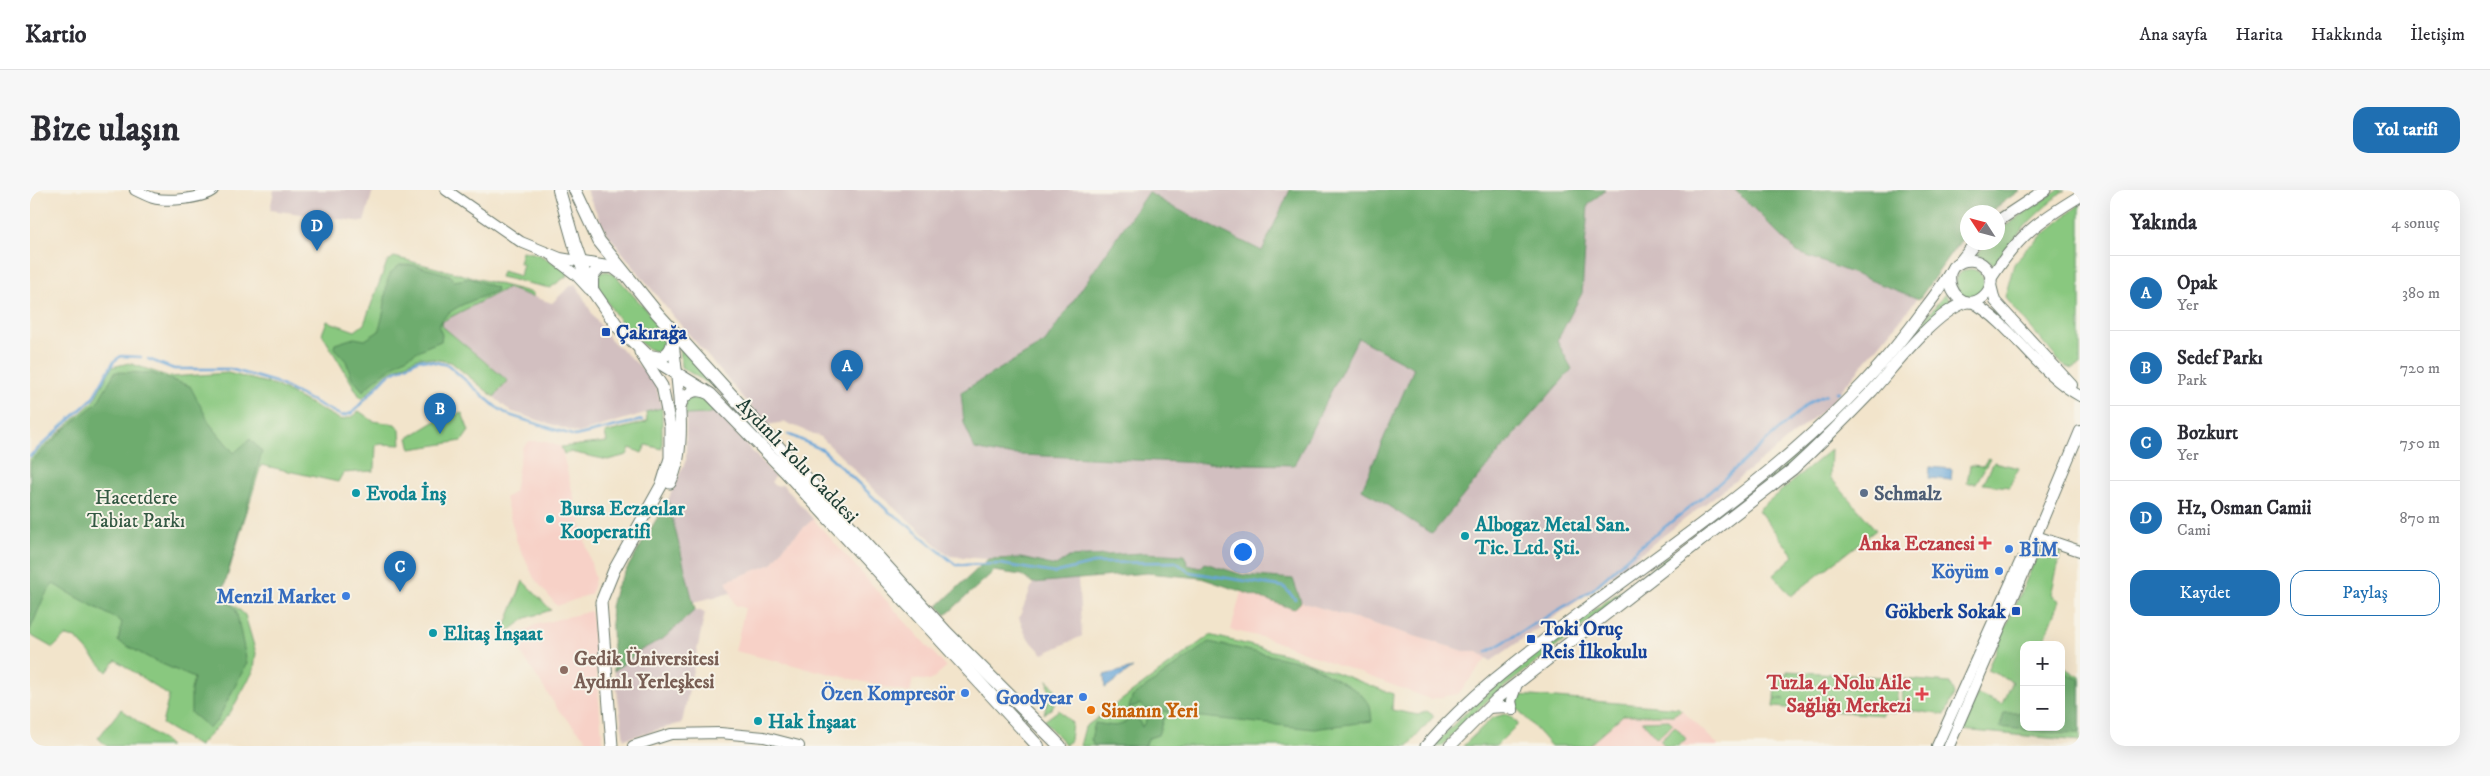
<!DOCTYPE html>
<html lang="tr">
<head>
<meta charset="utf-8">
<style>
  :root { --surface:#fff; --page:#f7f7f7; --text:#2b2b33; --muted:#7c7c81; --line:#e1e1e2; --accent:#1f6fb2 }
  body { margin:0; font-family:"IM FELL DW Pica",serif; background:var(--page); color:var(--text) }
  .controls { position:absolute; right:15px; bottom:15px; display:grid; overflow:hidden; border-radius:10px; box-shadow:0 5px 20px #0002 }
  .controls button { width:45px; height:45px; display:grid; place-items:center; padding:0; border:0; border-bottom:1px solid var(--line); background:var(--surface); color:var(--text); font:25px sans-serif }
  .compass { position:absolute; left:1930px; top:15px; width:45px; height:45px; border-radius:50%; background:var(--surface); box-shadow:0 5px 20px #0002; rotate:306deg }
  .you { position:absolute; left:1212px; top:361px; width:18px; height:18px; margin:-12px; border:4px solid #fff; border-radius:50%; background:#1a73e8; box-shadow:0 0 0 8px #1a73e833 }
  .badge { display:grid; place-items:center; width:32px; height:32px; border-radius:50%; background:var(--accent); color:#fff; font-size:16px; font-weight:700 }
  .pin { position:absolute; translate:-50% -41px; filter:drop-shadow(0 1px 2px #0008) }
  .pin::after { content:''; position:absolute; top:26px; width:18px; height:15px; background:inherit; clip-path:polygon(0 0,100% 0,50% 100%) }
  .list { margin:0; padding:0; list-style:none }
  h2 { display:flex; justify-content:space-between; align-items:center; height:65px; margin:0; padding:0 20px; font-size:21px }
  h2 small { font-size:16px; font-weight:400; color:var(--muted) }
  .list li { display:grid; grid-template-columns:32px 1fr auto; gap:15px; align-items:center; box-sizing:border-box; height:75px; padding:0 20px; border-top:1px solid var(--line) }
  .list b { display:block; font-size:19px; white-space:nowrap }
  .list p { margin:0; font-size:16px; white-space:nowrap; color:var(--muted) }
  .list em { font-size:16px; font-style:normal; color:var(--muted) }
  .actions { display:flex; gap:10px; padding:15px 20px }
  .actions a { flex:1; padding:11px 0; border:1px solid var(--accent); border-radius:15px; text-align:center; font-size:18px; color:var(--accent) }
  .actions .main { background:var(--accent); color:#fff }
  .map { position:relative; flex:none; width:2050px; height:556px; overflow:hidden; border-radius:15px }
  header { display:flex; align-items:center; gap:30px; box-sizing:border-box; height:70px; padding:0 25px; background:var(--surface); border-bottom:1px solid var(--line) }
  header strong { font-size:24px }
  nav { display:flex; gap:28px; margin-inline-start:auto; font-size:18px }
  .intro { display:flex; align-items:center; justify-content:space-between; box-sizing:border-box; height:120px; padding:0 30px }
  h1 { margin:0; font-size:35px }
  .button { padding:12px 22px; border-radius:15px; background:var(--accent); color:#fff; font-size:18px; font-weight:700 }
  main { display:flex; gap:30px; padding:0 30px }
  aside { flex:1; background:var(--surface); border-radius:15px; box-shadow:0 5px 20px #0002 }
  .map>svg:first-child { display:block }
  .built { fill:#f7d1c7 }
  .industrial { fill:#d2bfc0 }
  .green { fill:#89c87f; stroke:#54825a }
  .forest { fill:#6eac6e; stroke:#467451 }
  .water { fill:#66a5d8; stroke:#427186 }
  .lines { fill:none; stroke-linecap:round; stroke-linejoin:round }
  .stream { stroke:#66a5d8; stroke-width:2.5 }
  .tertiary-casing { stroke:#697769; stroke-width:12 }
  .secondary-casing { stroke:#697769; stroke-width:13 }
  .primary-casing { stroke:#697769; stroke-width:14 }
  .tertiary { stroke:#fff; stroke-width:10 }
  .secondary { stroke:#fff; stroke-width:11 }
  .primary { stroke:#fff; stroke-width:12 }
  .transit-dot { fill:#1a4fb4; stroke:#f7f3e8; stroke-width:2 }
  .culture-dot { fill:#0f9aa8; stroke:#f7f3e8; stroke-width:2 }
  .service-dot { fill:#5c6f8a; stroke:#f7f3e8; stroke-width:2 }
  .health-dot { fill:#e0444e; stroke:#f7f3e8; stroke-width:2 }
  .shop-dot { fill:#3f7fe0; stroke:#f7f3e8; stroke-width:2 }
  .education-dot { fill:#8d6e63; stroke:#f7f3e8; stroke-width:2 }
  .food-dot { fill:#e8710a; stroke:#f7f3e8; stroke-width:2 }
  .labels { text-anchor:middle; stroke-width:4; stroke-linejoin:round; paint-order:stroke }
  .transit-label { font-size:20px; font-weight:bold; fill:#164399; stroke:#f7f3e8; text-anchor:start }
  .street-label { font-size:20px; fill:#1f3d34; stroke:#f7f3e8 }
  .culture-label { font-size:20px; font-weight:bold; fill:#0d838f; stroke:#f7f3e8; text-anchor:start }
  .service-label { font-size:20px; font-weight:bold; fill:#4e5e75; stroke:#f7f3e8; text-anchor:start }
  .park-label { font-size:20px; fill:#345943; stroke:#f7f3e8 }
  .health-label { font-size:20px; font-weight:bold; fill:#be3a42; stroke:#f7f3e8; text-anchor:end }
  .shop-label { font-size:20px; font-weight:bold; fill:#366cbe; stroke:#f7f3e8; text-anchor:end }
  .education-label { font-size:20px; font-weight:bold; fill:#785e54; stroke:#f7f3e8; text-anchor:start }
  .food-label { font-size:20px; font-weight:bold; fill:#c56008; stroke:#f7f3e8; text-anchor:start }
</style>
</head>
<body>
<header>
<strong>Kartio</strong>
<nav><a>Ana sayfa</a><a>Harita</a><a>Hakkında</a><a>İletişim</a></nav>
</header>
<div class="intro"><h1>Bize ulaşın</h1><a class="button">Yol tarifi</a></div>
<main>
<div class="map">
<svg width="2050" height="556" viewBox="0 0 2050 556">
  <rect width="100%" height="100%" fill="#f7f3e8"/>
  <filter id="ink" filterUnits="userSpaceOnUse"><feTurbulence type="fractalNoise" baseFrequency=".02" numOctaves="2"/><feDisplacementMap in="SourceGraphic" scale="10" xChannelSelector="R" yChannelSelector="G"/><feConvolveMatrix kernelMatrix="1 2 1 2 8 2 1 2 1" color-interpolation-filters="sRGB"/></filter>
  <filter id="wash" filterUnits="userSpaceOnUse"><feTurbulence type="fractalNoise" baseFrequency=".0096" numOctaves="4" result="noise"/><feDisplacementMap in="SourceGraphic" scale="20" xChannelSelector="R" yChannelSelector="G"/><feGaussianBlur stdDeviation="1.12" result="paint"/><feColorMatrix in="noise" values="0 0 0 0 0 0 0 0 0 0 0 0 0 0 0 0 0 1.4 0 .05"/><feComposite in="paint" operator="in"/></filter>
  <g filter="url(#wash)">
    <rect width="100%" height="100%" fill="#f2e4cb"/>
    <!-- built -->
    <g class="built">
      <polygon points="500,251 514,251 531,257 565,389 561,404 527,416 504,388 487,352 475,308 484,302 492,258"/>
      <polygon points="783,329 916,477 900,491 883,489 880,503 705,461 715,418 705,415 696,391 742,374 756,354"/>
      <polygon points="1211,402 1264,419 1271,412 1434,461 1448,462 1457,468 1428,504 1400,509 1236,448 1201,440"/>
      <polygon points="561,421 573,556 563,556 529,521 482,449 505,435"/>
      <polygon points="1489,505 1650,518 1689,556 1521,556"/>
    </g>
    <!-- industrial -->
    <g class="industrial">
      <polygon points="244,0 343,0 334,32 240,20"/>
      <polygon points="556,0 1990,0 1960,22 1938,22 1937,44 1875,124 1799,215 1741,263 1559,403 1461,471 1448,462 1434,461 1271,412 1263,389 1213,385 1176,373 1170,378 1158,375 1154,365 1079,364 1027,376 991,368 958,369 920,366 853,308 791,247 755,232 737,235 642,125 576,42"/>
      <polygon points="546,94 564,127 581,150 624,189 632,218 548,243 480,221 464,207 478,191 412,136 413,131 477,98 522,113 540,96"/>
      <polygon points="687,222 745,287 741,292 745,296 753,295 783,329 756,354 742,374 696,391 701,403 663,412 638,310 656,270 656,225"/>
      <polygon points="1048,389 1052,446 1013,464 996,446 989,428 1003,393"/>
      <polygon points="665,420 675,422 652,533 594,549 584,481 611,460 634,448"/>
    </g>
    <!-- green -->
    <g class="green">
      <path d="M2029 0H2036C2005 23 1986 44 1965 75L1947 65 1956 53 1968 52V41Z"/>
      <polygon points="2050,14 2050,175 2042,179 2036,177 2029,171 1975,107 1984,74 1996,59"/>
      <polygon points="492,61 508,64 539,82 537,86 520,98 470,87 472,81 490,86 493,74 489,73"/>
      <polygon points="364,67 503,103 503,107 477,98 413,131 412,136 478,191 464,207 421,172 390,167 357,183 332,209 330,207 292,144 297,131 325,141 334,134 357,72"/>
      <circle cx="1940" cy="93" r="14"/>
      <path d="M577 81 587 87 636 142V155L630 162C607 162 576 112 567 94L570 83Z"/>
      <polygon points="1915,104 1923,116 1846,191 1845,189"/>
      <polygon points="650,156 688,198 687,199 651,177"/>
      <polygon points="99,173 140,187 198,183 245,195 311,230 324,226 329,221 343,231 365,234 370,240 371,255 346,254 345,278 343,281 313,283 308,292 231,275 192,404 215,425 226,463 224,480 200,523 169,556 132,534 139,506 86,470 77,482 46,448 35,446 23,458 0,445 0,269 63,212 82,177"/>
      <polygon points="668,205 670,206 690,220 677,224 656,225 655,210"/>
      <polygon points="632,218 632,259 616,255 612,263 600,258 597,265 578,270 540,262 534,264 531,257 577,252 575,243 617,232 616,222"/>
      <path d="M1815 219 1817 221 1756 279 1459 509 1412 556H1404C1449 504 1504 465 1559 424 1647 359 1738 297 1815 219Z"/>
      <polygon points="432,223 439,241 432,251 381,259 378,248 409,229"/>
      <polygon points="1801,259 1800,287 1846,340 1761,406 1743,385 1764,366 1728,320"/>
      <polygon points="1958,268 1960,269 1946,293 1937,293 1940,275 1953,276"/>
      <polygon points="1964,272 1989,278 1979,297 1953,294"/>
      <polygon points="2014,359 2031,362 2021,405 2030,411 2012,455 1994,455 1994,537 2031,537 2031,475 2050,487 2050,551 1932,540 1947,504 1972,514 1982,491 1957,480 2009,361"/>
      <polygon points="493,391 521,420 496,428 471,447"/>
      <polygon points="1180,445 1262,466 1363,504 1362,520 1388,525 1397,521 1404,526 1378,556 1050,556 1055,537"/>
      <polygon points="1757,481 1869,488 1865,523 1853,522 1852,525 1743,517 1744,509 1755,509 1744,508 1746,484 1757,485"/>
      <polygon points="1874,489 1920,493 1924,505 1915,525 1871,519"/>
      <polygon points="1018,490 1029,504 1022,518 1014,524 1019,505"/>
      <polygon points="1489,505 1650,518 1652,520 1643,525 1593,525 1558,556 1521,556 1486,517"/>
      <polygon points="91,519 137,553 140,556 77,556 68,548"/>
      <polygon points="1029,520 1042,533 1040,550 1036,555 1014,531"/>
      <polygon points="1475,524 1481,526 1488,534 1466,556 1433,556 1462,528"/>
      <polygon points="1639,530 1643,534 1627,548 1612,531"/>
      <polygon points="1645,536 1656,549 1648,556 1635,556 1630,550"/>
    </g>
    <!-- forest -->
    <g class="forest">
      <polygon points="1260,0 1575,0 1558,15 1552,103 1527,151 1542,179 1474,256 1402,344 1332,299 1384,178 1328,148 1264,275 1173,273 969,264 945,259 934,233 931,202 1015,152 1118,2 1139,15 1232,61"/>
      <polygon points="1705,0 1990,0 1960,22 1938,22 1937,44 1925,58 1889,109 1767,62"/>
      <path d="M370 75H384L420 85 424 91 441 88 467 98 466 101C448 110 415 116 409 137L412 145 411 151C381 162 356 179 333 201L322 188 316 171 304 158 305 154 324 148 335 150 349 141C351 130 355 120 355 109 357 93 356 84 370 75Z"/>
      <polygon points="85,182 121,183 160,196 180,234 204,263 220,249 232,262 192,404 206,420 217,473 187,531 179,538 161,523 161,500 164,488 123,470 88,451 92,432 23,394 14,407 0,440 0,273 35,239 67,213"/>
      <polygon points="638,310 665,420 634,448 611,460 584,481 581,417 586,397"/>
      <polygon points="1114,363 1154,365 1158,375 1170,378 1175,373 1213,385 1263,389 1271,412 1264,419 1171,388 1117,383 1003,393 991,385 964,381 916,425 908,416 958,369 991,368 1026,376 1039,367"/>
      <polygon points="1179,452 1280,474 1329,502 1340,515 1342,531 1284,539 1163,526 1126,520 1116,521 1111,514 1099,518 1102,507"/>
      <polygon points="2031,480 2050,490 2050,543 2014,542 1970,537 1974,523 1989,523 1994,516 1994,537 2031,537"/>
      <path d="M1105 523 1112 537 1120 523 1134 527 1128 545 1119 548 1115 556H1064L1061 549 1065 533C1086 536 1090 540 1105 523Z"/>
    </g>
    <!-- water -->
    <g class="water">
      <polygon points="1900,277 1922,279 1921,290 1899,288"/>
      <polygon points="1103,478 1075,498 1074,485"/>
    </g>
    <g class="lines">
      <!-- stream -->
      <g class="stream">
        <polyline points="118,169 144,179 200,179 245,192 312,226 322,223 358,185 390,169 418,175 466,217 479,225 545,246 612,230"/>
        <polyline points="1806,202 1809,202"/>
        <polyline points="758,244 793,260 859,322 869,328 926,375 970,374 1024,383 1064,373 1146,372 1159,382 1254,397 1265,409"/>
        <polyline points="0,266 62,209 84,171 91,166 111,167"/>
        <polyline points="1457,462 1562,400 1609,357 1677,304 1780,212 1796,205"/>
      </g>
    </g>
  </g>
  <g filter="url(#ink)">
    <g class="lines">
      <!-- tertiary casing -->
      <g class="tertiary-casing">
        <g id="tertiary">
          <path d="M105 0C111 3 117 6 123 8 137 12 172 9 183 0"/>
          <polyline points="416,0 491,52 530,68 577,76"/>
          <polyline points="525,69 546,85 559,99"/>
          <polyline points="1961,95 1965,111 2042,195"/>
          <path d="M1942 112C1984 136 2007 183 2050 206"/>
          <polyline points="2006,346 2050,361"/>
          <polyline points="1458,518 1475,517 1483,520"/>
          <polyline points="1483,520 1481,511 1487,494"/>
          <polyline points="603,556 641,544 690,543 734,547 769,556"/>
          <polyline points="1907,556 1990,372"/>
          <polyline points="1919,556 1999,371 2006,346 2050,241"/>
        </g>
      </g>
      <!-- secondary casing -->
      <g class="secondary-casing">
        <g id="secondary">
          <polyline points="1968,31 2015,0"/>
          <polyline points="1929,73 1946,52"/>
          <path d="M1961 88C1989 45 2007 32 2050 6"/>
          <path d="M650 217C653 204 665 197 677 203"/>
          <path d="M640 293C659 256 647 193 643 152"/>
          <polyline points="582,556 571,412 584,380 632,294 640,268 640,236 632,196 610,162"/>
          <path d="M1396 556C1442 503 1497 463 1553 421 1674 331 1804 246 1893 121 1904 107 1915 93 1923 77 1948 56 1975 89 1953 107 1935 122 1917 102 1920 84"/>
          <path d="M1420 556 1468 508 1763 279C1790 254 1816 228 1842 201 1866 174 1903 124 1936 112"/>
        </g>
      </g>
      <!-- primary casing -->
      <g class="primary-casing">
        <g id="primary">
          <polyline points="529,0 544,53 555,85 563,101 588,137 617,165 680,204 755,281 1008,556"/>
          <polyline points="545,0 569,51 627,123 916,442 1030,556"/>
          <polyline points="562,97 562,86 570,77 583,77 591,83"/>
          <path d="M620 166 630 168C642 163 646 152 640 140"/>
        </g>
      </g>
      <!-- tertiary -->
      <use href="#tertiary" class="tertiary"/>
      <!-- secondary -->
      <use href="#secondary" class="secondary"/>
      <!-- primary -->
      <use href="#primary" class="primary"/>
    </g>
  </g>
  <!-- markers -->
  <g class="transit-dot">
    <rect x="571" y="137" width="10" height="10" rx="2.5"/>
    <rect x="1981" y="416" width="10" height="10" rx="2.5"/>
    <rect x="1496" y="444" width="10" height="10" rx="2.5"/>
  </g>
  <g class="culture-dot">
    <circle cx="326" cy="303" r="5"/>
    <circle cx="520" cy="329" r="5"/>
    <circle cx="1435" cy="346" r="5"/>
    <circle cx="403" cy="443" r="5"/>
    <circle cx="728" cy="531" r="5"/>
  </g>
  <circle class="service-dot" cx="1834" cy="303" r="5"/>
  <g class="health-dot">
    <path d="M1952.5 345.5h5v5h5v5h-5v5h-5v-5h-5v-5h5z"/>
    <path d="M1889.5 496.5h5v5h5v5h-5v5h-5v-5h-5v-5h5z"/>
  </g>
  <g class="shop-dot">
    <circle cx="1979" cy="359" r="5"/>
    <circle cx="1969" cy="381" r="5"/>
    <circle cx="316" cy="406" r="5"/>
    <circle cx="935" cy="503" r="5"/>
    <circle cx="1053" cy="507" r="5"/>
  </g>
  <circle class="education-dot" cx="534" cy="480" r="5"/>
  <circle class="food-dot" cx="1061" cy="520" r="5"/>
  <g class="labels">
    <!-- transit labels -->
    <g class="transit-label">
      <text x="586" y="149">Çakırağa</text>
      <text x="1976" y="428" text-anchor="end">Gökberk Sokak</text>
      <text x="1511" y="445">Toki Oruç<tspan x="1511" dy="23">Reis İlkokulu</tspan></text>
    </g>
    <!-- street labels -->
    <g class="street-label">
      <text transform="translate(768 270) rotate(46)" y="7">Aydınlı Yolu Caddesi</text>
    </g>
    <!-- culture labels -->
    <g class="culture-label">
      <text x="336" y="310">Evoda İnş</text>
      <text x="530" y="325">Bursa Eczacılar<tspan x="530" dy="23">Kooperatifi</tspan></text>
      <text x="1445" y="341">Albogaz Metal San.<tspan x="1445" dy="23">Tic. Ltd. Şti.</tspan></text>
      <text x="413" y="450">Elitaş İnşaat</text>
      <text x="738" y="538">Hak İnşaat</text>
    </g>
    <!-- service labels -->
    <g class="service-label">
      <text x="1844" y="310">Schmalz</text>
    </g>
    <!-- park labels -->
    <g class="park-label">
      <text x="106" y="314">Hacetdere<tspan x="106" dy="23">Tabiat Parkı</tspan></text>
    </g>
    <!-- health labels -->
    <g class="health-label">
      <text x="1945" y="360">Anka Eczanesi</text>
      <text x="1881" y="499">Tuzla 4 Nolu Aile<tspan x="1881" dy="23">Sağlığı Merkezi</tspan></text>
    </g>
    <!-- shop labels -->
    <g class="shop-label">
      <text x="1989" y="366" text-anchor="start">BİM</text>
      <text x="1959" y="388">Köyüm</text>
      <text x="306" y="413">Menzil Market</text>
      <text x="925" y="510">Özen Kompresör</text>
      <text x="1043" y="514">Goodyear</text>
    </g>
    <!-- education labels -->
    <g class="education-label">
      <text x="544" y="475">Gedik Üniversitesi<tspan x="544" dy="23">Aydınlı Yerleşkesi</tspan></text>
    </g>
    <!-- food labels -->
    <g class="food-label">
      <text x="1071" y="527">Sinanın Yeri</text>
    </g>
  </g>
</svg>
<div class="controls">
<button>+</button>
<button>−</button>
</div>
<svg class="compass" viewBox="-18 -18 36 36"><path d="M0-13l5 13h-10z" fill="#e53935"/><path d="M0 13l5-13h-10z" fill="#7c7c81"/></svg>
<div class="you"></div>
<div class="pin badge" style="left:817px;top:201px">A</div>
<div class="pin badge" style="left:410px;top:244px">B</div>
<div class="pin badge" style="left:370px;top:402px">C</div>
<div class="pin badge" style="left:287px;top:61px">D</div>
</div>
<aside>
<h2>Yakında<small>4 sonuç</small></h2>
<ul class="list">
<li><span class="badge">A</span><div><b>Opak</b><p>Yer</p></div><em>380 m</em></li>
<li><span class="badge">B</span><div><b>Sedef Parkı</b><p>Park</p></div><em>720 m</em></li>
<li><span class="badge">C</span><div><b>Bozkurt</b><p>Yer</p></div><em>750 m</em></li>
<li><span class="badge">D</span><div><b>Hz, Osman Camii</b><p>Cami</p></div><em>870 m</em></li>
</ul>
<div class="actions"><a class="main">Kaydet</a><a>Paylaş</a></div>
</aside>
</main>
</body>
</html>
